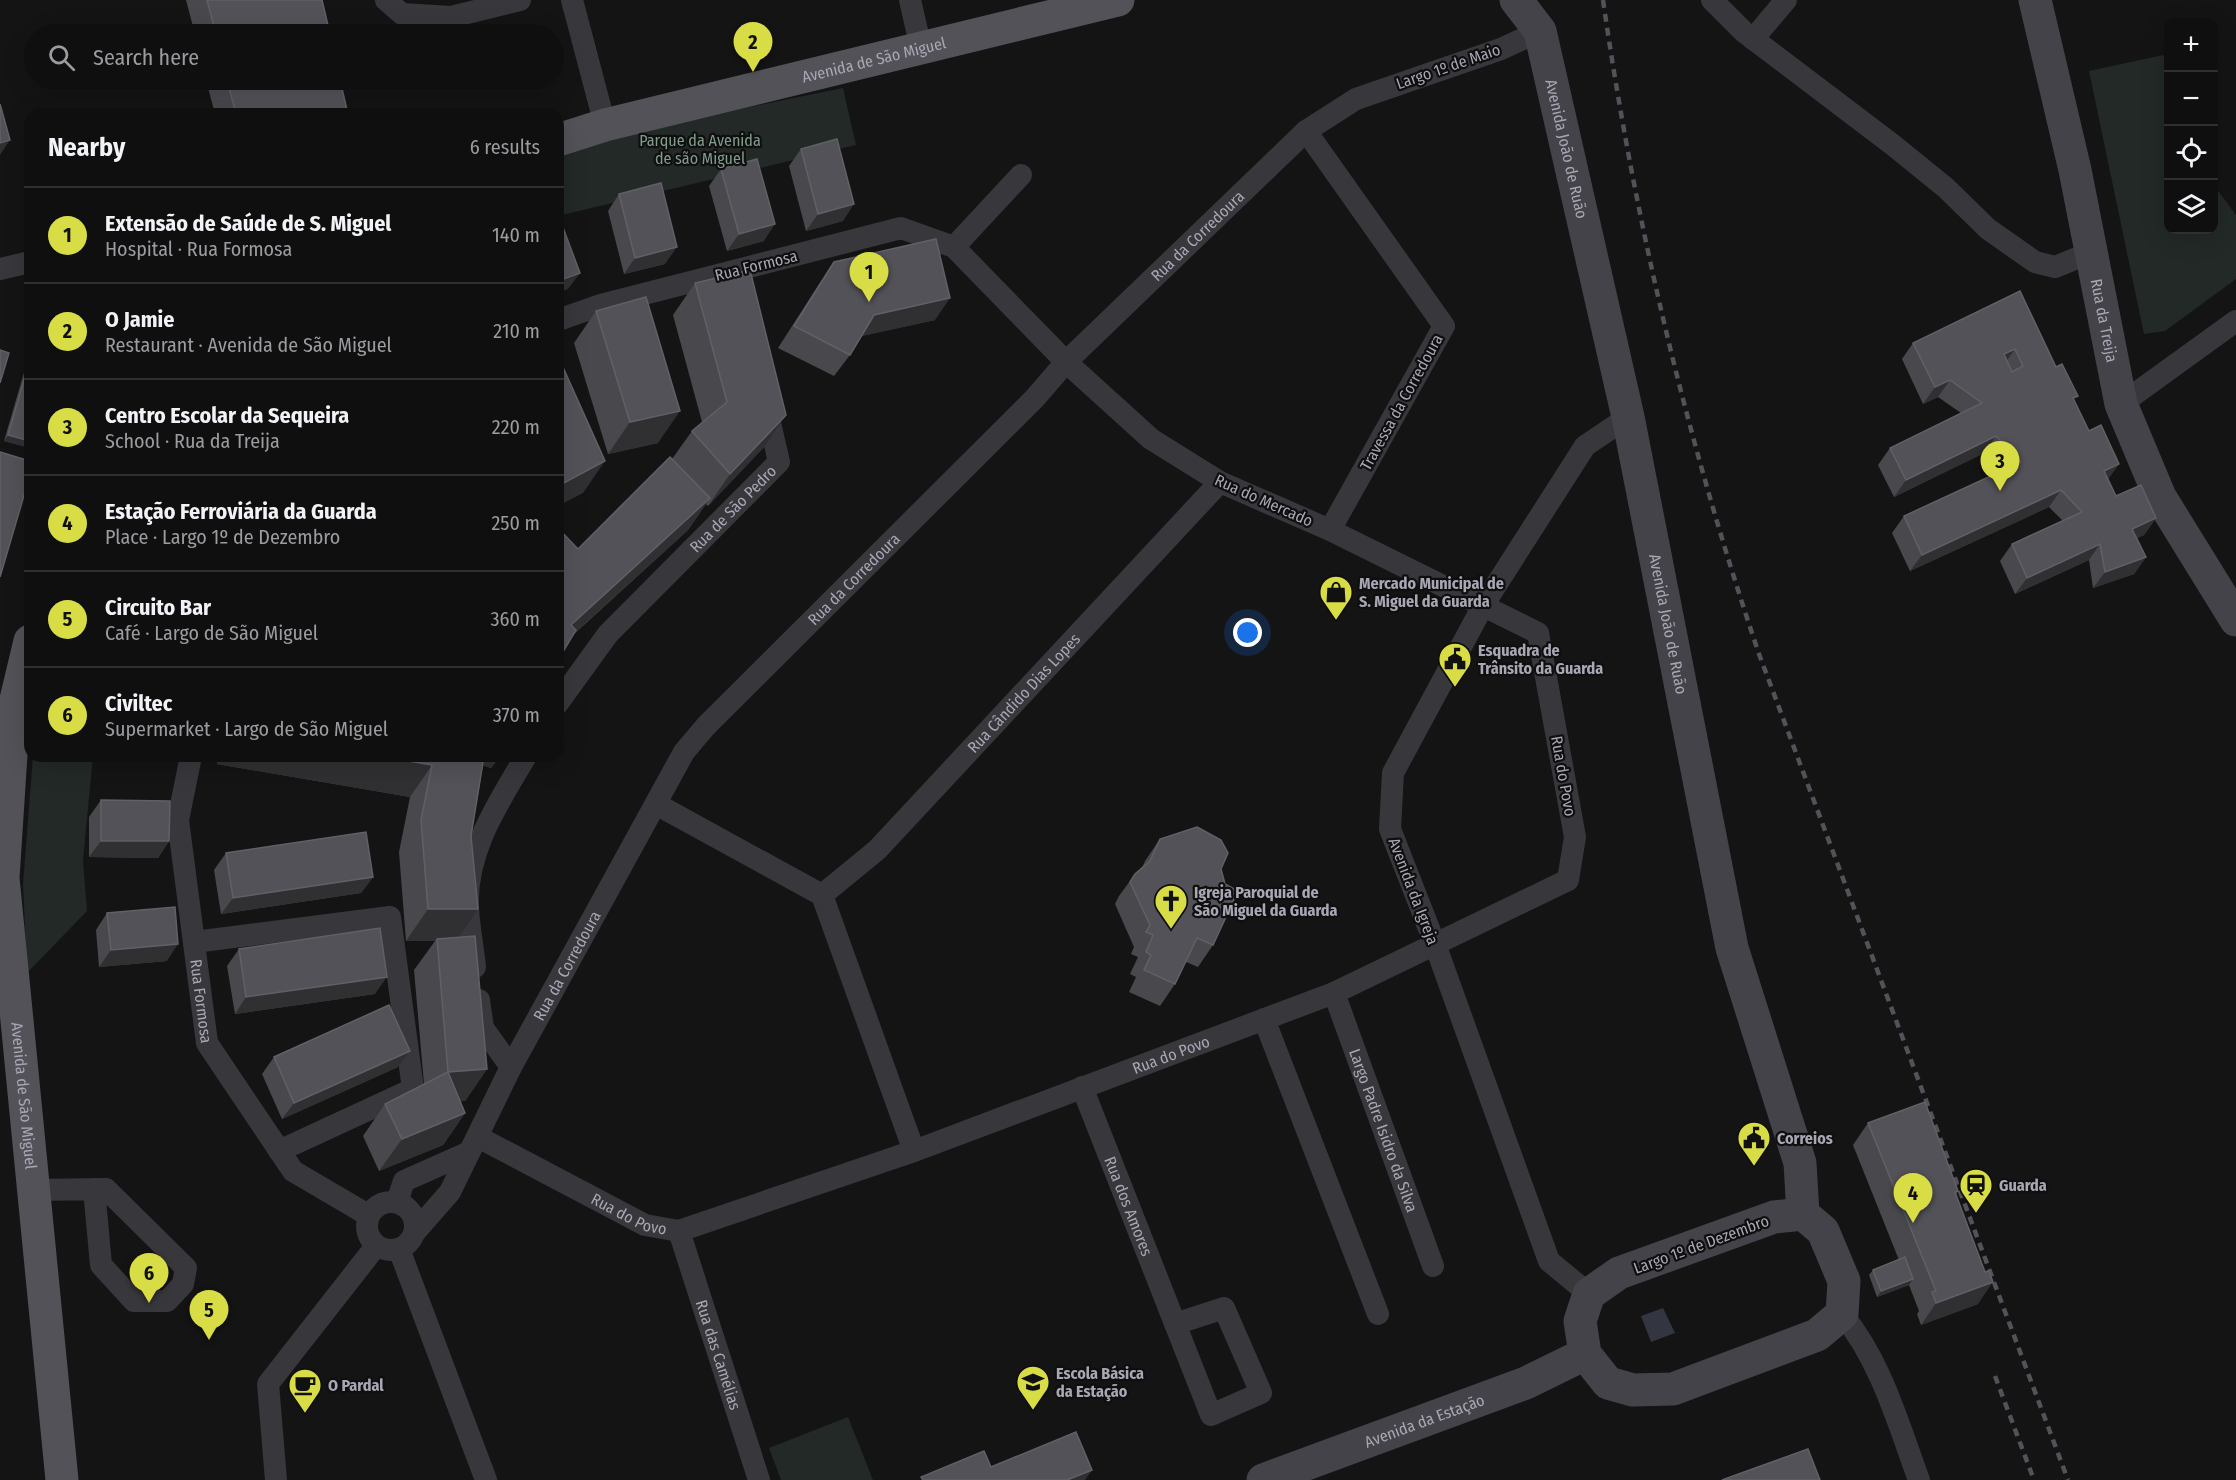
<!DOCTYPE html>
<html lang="en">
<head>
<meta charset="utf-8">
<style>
  :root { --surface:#0f0f10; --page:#1d1d1e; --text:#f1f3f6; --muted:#9b9c9f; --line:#2f2f30; --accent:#d8dc45 }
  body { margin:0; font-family:"Fira Sans Condensed",sans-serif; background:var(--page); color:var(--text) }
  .controls { position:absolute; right:18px; top:18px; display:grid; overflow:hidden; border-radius:12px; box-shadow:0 6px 24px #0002 }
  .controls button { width:54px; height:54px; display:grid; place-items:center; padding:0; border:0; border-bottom:2px solid var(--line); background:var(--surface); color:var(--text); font:30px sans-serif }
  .you { position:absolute; left:1248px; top:633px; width:21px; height:21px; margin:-15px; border:4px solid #fff; border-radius:50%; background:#1a73e8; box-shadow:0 0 0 9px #1a73e833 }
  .badge { display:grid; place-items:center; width:39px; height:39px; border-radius:50%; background:var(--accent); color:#111; font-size:20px; font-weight:700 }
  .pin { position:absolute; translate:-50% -50px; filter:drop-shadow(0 2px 3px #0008) }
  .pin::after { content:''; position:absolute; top:32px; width:21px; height:18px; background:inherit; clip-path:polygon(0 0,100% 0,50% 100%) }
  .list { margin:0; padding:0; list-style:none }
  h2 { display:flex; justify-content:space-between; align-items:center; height:78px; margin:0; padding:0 24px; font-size:26px }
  h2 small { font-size:20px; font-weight:400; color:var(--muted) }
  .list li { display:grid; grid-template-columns:39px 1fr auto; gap:18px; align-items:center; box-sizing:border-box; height:96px; padding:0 24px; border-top:2px solid var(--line) }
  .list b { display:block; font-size:22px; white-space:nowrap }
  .list p { margin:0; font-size:20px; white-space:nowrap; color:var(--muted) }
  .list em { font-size:20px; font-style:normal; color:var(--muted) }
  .icon { flex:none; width:33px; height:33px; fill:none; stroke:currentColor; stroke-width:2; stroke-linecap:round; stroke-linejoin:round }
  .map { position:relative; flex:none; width:2236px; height:1480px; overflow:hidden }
  .search { position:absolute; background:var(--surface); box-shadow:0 6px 24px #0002; left:24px; top:24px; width:540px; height:66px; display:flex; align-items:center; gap:15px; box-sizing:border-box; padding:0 21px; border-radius:33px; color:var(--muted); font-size:22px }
  .panel { position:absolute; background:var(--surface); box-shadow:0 6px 24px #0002; left:24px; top:108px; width:540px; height:654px; border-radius:18px }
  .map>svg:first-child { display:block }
  .green { fill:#222926 }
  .water { fill:#333540 }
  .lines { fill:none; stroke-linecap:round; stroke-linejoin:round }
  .street { stroke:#38373c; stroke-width:22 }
  .secondary { stroke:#444349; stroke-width:33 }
  .primary { stroke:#535258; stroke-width:33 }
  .rail { stroke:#525258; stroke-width:4.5; stroke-dasharray:8 6; stroke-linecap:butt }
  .wall { fill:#49484d }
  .shaded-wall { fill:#302f32 }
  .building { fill:#535258; stroke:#616066; stroke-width:1.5; fill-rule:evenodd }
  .labels { text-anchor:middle; stroke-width:4.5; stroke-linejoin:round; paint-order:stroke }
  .street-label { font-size:16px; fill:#a8a7b4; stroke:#0f0f10 }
  .park-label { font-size:16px; fill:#809d8c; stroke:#0f0f10 }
  .poi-label { font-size:16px; font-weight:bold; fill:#a8a7b4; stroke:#0f0f10; text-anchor:start }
</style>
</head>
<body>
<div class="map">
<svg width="2236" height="1480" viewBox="0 0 2236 1480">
  <rect width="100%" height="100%" fill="#141415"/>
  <!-- green -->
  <g class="green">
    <polygon points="2168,54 2168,230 2214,230 2214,174 2216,188 2236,215 2236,279 2165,331 2144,334 2089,71"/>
    <polygon points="843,88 856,145 558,216 558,153 705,116"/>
    <polygon points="33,756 93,756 83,860 87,911 27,973 23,884"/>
    <polygon points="848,1417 873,1480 781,1480 769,1448"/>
  </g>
  <!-- water -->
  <polygon class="water" points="1663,1308 1675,1333 1651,1342 1641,1316"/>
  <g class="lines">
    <!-- street -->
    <g class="street">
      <polyline points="386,0 402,14 451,17 520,0"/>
      <polyline points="572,0 605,125"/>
      <polyline points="910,0 921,48"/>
      <polyline points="1712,0 1744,32 1893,145 1946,188 1988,229 2035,262 2055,267 2092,252"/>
      <polyline points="1753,39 1786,0"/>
      <polyline points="1306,131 1444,326 1330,530"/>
      <polyline points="954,247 1021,175"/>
      <polyline points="0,269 30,262"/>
      <polyline points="2121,404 2236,321"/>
      <path id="s1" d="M558 703 608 634 779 462 766 406"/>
      <path id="s2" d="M191 756 178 820 207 1043 293 1171 368 1215"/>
      <polyline points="656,804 822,895 914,1151"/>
      <path id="s3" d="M822 895 877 850 1220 482"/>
      <polyline points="194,942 390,917 413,1089 279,1151"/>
      <path d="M475 967C473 947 469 927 468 908 465 851 499 802 526 756"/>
      <path id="s4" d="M1334 993 1433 1266"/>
      <polyline points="479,1000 483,1028 511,1067"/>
      <polyline points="1264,1019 1378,1314"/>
      <path id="s5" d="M1082 1087 1211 1415 1261 1393 1224 1308 1175 1324"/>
      <path id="s6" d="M478 1137 645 1225 679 1231 914 1151 1334 993 1568 880 1575 837 1538 633 1330 530 1220 482 1151 439 1066 362 954 247 901 228 601 305 558 320"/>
      <polyline points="33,1190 106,1189 186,1268 183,1284 167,1301 134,1301 101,1265 94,1189"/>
      <circle cx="391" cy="1226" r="24"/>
      <polyline points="397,1202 404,1181 467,1153"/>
      <path id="s7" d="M679 1231 759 1480"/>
      <path id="s8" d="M415 1232 450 1192 511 1067 684 752 706 726 1035 398 1066 362 1306 131 1356 99 1501 49 1540 31"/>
      <polyline points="399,1249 486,1480"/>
      <polyline points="1589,1294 1549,1261 1435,944 1390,829 1393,773 1484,604 1585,446 1628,417"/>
      <path d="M1842 1314C1881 1361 1898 1423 1919 1480"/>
      <polyline points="276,1480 268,1384 376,1246"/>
    </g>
    <!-- secondary -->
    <g class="secondary">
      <path id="s9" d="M1516 0 1540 31 1628 417 1732 948 1800 1163 1803 1214"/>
      <path id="s10" d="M2035 0 2075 170 2121 404 2160 497 2236 620"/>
      <polygon points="1803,1214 1823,1231 1844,1281 1842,1314 1817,1335 1673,1389 1633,1390 1608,1383 1585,1354 1580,1321 1589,1294 1619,1273 1774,1217"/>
      <path id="s11" d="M1263 1480 1526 1383 1585 1354"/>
    </g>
    <!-- primary -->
    <g class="primary">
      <path id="s12" d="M558 140 605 125 1118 0"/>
      <path id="s13" d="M30 641 14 708 3 878 62 1480"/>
    </g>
    <!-- rail -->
    <g class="rail">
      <path d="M1603 0C1635 223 1687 441 1759 654L2068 1480"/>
      <polyline points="1995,1376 2034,1480"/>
    </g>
  </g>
  <!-- wall -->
  <g class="wall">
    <polygon points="186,0 322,0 330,34 195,34"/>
    <polygon points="206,80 340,80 348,114 215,114"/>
    <polygon points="801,149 843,221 806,231 789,166"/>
    <polygon points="721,169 764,241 727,251 709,186"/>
    <polygon points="619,194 665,264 624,274 608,211"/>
    <polygon points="834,262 935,320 861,336 850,355 834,376 778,348 819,284"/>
    <polygon points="695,283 764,447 708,506 706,504 688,530 573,635 578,549 672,459 692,431 702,422 673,315"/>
    <polygon points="2020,291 2056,367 2089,431 2119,464 2108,479 2116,496 2156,518 2144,535 2137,538 2146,557 2134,574 2093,588 2089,560 2015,594 2000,561 2012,544 2063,521 2049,507 1910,571 1892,533 1904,516 2002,471 1984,453 1894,497 1878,465 1890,448 1961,413 1938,397 1923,404 1902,359 1913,343"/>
    <polygon points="596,311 658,443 608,454 574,343"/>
    <polygon points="30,352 30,448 4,441"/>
    <polygon points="219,756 500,756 491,768 483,765 471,836 459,937 487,1069 465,1101 460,1101 465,1113 443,1145 379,1171 363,1136 385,1104 424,1084 414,970 435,941 406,941 399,852 410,797 217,764"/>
    <polygon points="101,800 169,841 158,858 89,857 89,817"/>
    <polygon points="1160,839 1221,869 1213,945 1198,967 1186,962 1175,984 1160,1006 1129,992 1136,977 1130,974 1138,957 1131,954 1134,947 1115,904 1119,896 1135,874 1142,868 1145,861"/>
    <polygon points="226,853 373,877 361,893 221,914 214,870"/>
    <polygon points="107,913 167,961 99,967 96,930"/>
    <polygon points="239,949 375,994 235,1014 227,966"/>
    <polygon points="274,1057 398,1067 282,1119 262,1074"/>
    <polygon points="1868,1123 1958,1191 1956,1194 1978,1304 1921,1325 1917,1314 1919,1311 1909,1285 1877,1297 1869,1275 1873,1270 1899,1260 1853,1145"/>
  </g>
  <!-- shaded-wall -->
  <g class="shaded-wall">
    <polygon points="10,140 0,155 0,143"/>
    <polygon points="854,204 843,221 806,231 818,214"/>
    <polygon points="775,224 764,241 727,251 739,234"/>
    <polygon points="677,247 665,264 624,274 635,258"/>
    <polygon points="580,273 568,289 558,293 558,281"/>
    <polygon points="950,298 935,320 858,337 874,315"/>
    <polygon points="2015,349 2003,366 2004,354"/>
    <polygon points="1950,380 1938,397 1923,404 1935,387"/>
    <polygon points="680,411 658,443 608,454 630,422"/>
    <polygon points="786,415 764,447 708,506 730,474"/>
    <polygon points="8,435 30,441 30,448 4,441"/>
    <polygon points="1996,436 1984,453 1894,497 1906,480"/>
    <polygon points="605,461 583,493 558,506 558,487 560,485"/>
    <polygon points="2119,464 2107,480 2104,471"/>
    <polygon points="2061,490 2049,507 1910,571 1922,555"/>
    <polygon points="710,498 688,530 558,648 571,625"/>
    <polygon points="2156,518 2144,535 2121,546 2132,529"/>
    <polygon points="2100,544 2089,560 2015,594 2027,578"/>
    <polygon points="2146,557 2134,574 2093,588 2105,572"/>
    <polygon points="222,756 379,756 432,765 410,797 217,764"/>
    <polygon points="470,756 500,756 491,768 466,761"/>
    <polygon points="101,841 169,841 158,858 89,857"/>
    <polygon points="373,877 361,893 221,914 233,898"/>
    <polygon points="428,909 478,909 456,941 437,939 435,941 406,941"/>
    <polygon points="178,944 167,961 99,967 111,950"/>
    <polygon points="387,977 375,994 235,1014 246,997"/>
    <polygon points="410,1051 398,1067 282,1119 294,1103"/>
    <polygon points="487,1069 465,1101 426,1104 448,1072"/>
    <polygon points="465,1113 443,1145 379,1171 402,1139"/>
    <polygon points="1913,1279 1909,1285 1877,1297 1881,1291"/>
    <polygon points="1993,1282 1978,1304 1921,1325 1936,1303"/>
    <polygon points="1092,1470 1085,1480 1067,1480"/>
  </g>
  <!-- building -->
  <g class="building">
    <polygon points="207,0 322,0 330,34 216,34"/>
    <polygon points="227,80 340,80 348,114 236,114"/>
    <polygon points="0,104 10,140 0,143"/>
    <polygon points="837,139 854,204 818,214 801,149"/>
    <polygon points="757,159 775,224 739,234 721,169"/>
    <polygon points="661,183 677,247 635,258 619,194"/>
    <polygon points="558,214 580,273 558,281"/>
    <polygon points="936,239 950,298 874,315 850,355 794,326 834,262"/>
    <polygon points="750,270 786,415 730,474 692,431 727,402 695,283"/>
    <path d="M2020 291 2056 367 2062 364 2078 396 2073 398 2089 431 2101 425 2119 464 2104 471 2116 496 2141 485 2156 518 2132 529 2146 557 2105 572 2100 544 2027 578 2012 544 2082 512 2061 490 1922 555 1904 516 2021 462 1996 436 1906 480 1890 448 1982 403 1950 380 1935 387 1913 343ZM2015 349 2023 366 2012 372 2004 354Z"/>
    <polygon points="646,297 680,411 630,422 596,311"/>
    <polygon points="0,350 9,353 0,383"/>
    <polygon points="558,356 605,461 560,485 558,482"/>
    <polygon points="30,359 30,441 8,435"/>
    <polygon points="0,452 30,461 30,475 0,577"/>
    <polygon points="670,457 710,498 571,625 576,630 558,660 558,528 578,549"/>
    <polygon points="379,756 484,756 471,836 478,909 428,909 421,820 432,765"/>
    <polygon points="101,800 170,801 169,841 101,841"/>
    <polygon points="1197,827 1221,840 1228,853 1221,869 1225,884 1238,891 1213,945 1197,938 1175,984 1144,970 1151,955 1146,952 1153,935 1146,932 1150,925 1130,882 1135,874 1150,861 1160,839"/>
    <polygon points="366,832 373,877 233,898 226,853"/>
    <polygon points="175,907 178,944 111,950 107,913"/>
    <polygon points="380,928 387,977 246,997 239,949"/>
    <polygon points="475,936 487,1069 448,1072 465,1113 402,1139 385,1104 448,1072 437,939"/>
    <polygon points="389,1005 410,1051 294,1103 274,1057"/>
    <polygon points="1925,1102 1958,1191 1955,1192 1985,1272 1989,1271 1993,1282 1936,1303 1932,1292 1936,1291 1868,1123"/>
    <polygon points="1905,1257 1913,1279 1881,1291 1873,1270"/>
    <polygon points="1076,1432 1092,1470 1067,1480 923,1480 921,1477 984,1451 991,1467"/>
    <polygon points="1808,1449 1820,1480 1722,1480"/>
  </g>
  <!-- icons -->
  <defs>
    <g id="shop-pin" transform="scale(1.725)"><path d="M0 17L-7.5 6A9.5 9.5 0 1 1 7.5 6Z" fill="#d8dc45" stroke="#0f0f10"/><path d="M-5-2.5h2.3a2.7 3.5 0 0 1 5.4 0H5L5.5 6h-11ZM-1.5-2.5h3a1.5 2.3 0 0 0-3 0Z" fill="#111"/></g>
    <g id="civic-pin" transform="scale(1.725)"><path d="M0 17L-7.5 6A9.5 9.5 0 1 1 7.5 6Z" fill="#d8dc45" stroke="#0f0f10"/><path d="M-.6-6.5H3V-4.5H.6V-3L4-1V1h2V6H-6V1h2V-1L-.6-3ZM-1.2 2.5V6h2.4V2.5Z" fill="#111"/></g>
    <g id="church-pin" transform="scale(1.725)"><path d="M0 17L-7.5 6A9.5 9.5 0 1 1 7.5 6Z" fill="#d8dc45" stroke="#0f0f10"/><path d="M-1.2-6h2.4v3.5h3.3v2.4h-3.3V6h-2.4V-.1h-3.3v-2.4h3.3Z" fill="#111"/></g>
    <g id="station-pin" transform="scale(1.725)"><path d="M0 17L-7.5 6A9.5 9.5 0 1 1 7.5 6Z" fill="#d8dc45" stroke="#0f0f10"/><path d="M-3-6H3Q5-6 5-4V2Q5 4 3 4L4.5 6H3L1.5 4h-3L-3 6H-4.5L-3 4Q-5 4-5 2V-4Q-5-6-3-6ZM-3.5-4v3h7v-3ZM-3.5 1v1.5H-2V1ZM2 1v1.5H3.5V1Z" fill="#111"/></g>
    <g id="school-pin" transform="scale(1.725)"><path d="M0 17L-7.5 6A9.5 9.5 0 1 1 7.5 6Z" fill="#d8dc45" stroke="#0f0f10"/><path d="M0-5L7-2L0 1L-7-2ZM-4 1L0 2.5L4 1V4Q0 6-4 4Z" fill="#111"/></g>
    <g id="cafe-pin" transform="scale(1.725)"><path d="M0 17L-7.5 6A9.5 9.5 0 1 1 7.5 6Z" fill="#d8dc45" stroke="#0f0f10"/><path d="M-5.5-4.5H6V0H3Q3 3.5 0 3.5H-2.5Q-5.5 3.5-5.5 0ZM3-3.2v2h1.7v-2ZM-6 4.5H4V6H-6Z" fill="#111"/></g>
  </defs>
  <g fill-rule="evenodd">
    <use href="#shop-pin" x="1336" y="592"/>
    <use href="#civic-pin" x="1455" y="659"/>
    <use href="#church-pin" x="1171" y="901"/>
    <use href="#civic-pin" x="1754" y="1138"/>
    <use href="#station-pin" x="1976" y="1185"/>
    <use href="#school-pin" x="1033" y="1382"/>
    <use href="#cafe-pin" x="305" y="1385"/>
  </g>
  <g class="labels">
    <!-- street labels -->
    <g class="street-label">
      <text dy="6" stroke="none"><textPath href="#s12" startOffset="326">Avenida de São Miguel</textPath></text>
      <text transform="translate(1448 66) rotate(-19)" y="6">Largo 1º de Maio</text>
      <text dy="6" stroke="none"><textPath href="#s9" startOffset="160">Avenida João de Ruão</textPath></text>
      <text dy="6" stroke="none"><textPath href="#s8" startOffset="1280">Rua da Corredoura</textPath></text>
      <text transform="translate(756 265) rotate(-14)" y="6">Rua Formosa</text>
      <text dy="6" stroke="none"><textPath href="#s10" startOffset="328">Rua da Treija</textPath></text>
      <text transform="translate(1401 402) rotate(-61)" y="6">Travessa da Corredoura</text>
      <text transform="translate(1264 500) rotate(24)" y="6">Rua do Mercado</text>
      <text dy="6" stroke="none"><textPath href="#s1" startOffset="262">Rua de São Pedro</textPath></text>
      <text dy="6" stroke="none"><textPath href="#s8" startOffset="794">Rua da Corredoura</textPath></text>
      <text dy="6" stroke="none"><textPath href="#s9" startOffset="646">Avenida João de Ruão</textPath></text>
      <text dy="6" stroke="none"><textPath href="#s3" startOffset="286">Rua Cândido Dias Lopes</textPath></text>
      <text transform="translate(1564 776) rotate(80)" y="6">Rua do Povo</text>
      <text transform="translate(1414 891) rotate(69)" y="6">Avenida da Igreja</text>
      <text dy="6" stroke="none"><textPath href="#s8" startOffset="308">Rua da Corredoura</textPath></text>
      <text dy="6" stroke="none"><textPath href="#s2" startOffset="248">Rua Formosa</textPath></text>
      <text dy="6" stroke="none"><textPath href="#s6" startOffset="746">Rua do Povo</textPath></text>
      <text dy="6" stroke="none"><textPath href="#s13" startOffset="458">Avenida de São Miguel</textPath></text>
      <text dy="6" stroke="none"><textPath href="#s4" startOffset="146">Largo Padre Isidro da Silva</textPath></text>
      <text dy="6" stroke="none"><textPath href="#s5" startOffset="128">Rua dos Amores</textPath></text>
      <text dy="6" stroke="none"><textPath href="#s6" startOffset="170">Rua do Povo</textPath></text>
      <text transform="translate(1701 1244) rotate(-20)" y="6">Largo 1º de Dezembro</text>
      <text dy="6" stroke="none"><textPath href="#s7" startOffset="130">Rua das Camélias</textPath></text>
      <text dy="6" stroke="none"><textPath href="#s11" startOffset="172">Avenida da Estação</textPath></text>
    </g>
    <!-- park labels -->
    <g class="park-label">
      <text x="700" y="146">Parque da Avenida<tspan x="700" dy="18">de são Miguel</tspan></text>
    </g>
    <!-- poi labels -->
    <g class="poi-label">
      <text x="1359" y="589">Mercado Municipal de<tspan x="1359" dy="18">S. Miguel da Guarda</tspan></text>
      <text x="1478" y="656">Esquadra de<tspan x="1478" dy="18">Trânsito da Guarda</tspan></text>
      <text x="1194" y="898">Igreja Paroquial de<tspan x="1194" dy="18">São Miguel da Guarda</tspan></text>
      <text x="1777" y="1144">Correios</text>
      <text x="1999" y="1191">Guarda</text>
      <text x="1056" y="1379">Escola Básica<tspan x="1056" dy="18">da Estação</tspan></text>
      <text x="328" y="1391">O Pardal</text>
    </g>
  </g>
</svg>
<div class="controls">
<button>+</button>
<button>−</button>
<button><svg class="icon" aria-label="locate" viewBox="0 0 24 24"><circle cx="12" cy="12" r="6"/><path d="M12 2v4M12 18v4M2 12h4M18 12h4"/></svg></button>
<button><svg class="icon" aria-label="layers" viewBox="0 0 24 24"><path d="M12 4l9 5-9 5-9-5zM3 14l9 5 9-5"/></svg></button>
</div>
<div class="you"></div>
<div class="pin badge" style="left:869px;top:302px">1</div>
<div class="pin badge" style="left:753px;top:72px">2</div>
<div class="pin badge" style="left:2000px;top:491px">3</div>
<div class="pin badge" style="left:1913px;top:1223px">4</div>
<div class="pin badge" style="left:209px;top:1340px">5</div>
<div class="pin badge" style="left:149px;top:1303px">6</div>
<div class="search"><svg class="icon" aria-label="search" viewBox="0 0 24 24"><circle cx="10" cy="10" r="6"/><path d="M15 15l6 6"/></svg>Search here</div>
<section class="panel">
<h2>Nearby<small>6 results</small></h2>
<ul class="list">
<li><span class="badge">1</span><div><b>Extensão de Saúde de S. Miguel</b><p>Hospital · Rua Formosa</p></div><em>140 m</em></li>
<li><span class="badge">2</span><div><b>O Jamie</b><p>Restaurant · Avenida de São Miguel</p></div><em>210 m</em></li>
<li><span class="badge">3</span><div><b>Centro Escolar da Sequeira</b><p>School · Rua da Treija</p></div><em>220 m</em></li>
<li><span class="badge">4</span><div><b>Estação Ferroviária da Guarda</b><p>Place · Largo 1º de Dezembro</p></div><em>250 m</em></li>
<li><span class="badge">5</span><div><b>Circuito Bar</b><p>Café · Largo de São Miguel</p></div><em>360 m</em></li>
<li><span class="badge">6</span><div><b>Civiltec</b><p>Supermarket · Largo de São Miguel</p></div><em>370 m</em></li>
</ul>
</section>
</div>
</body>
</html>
